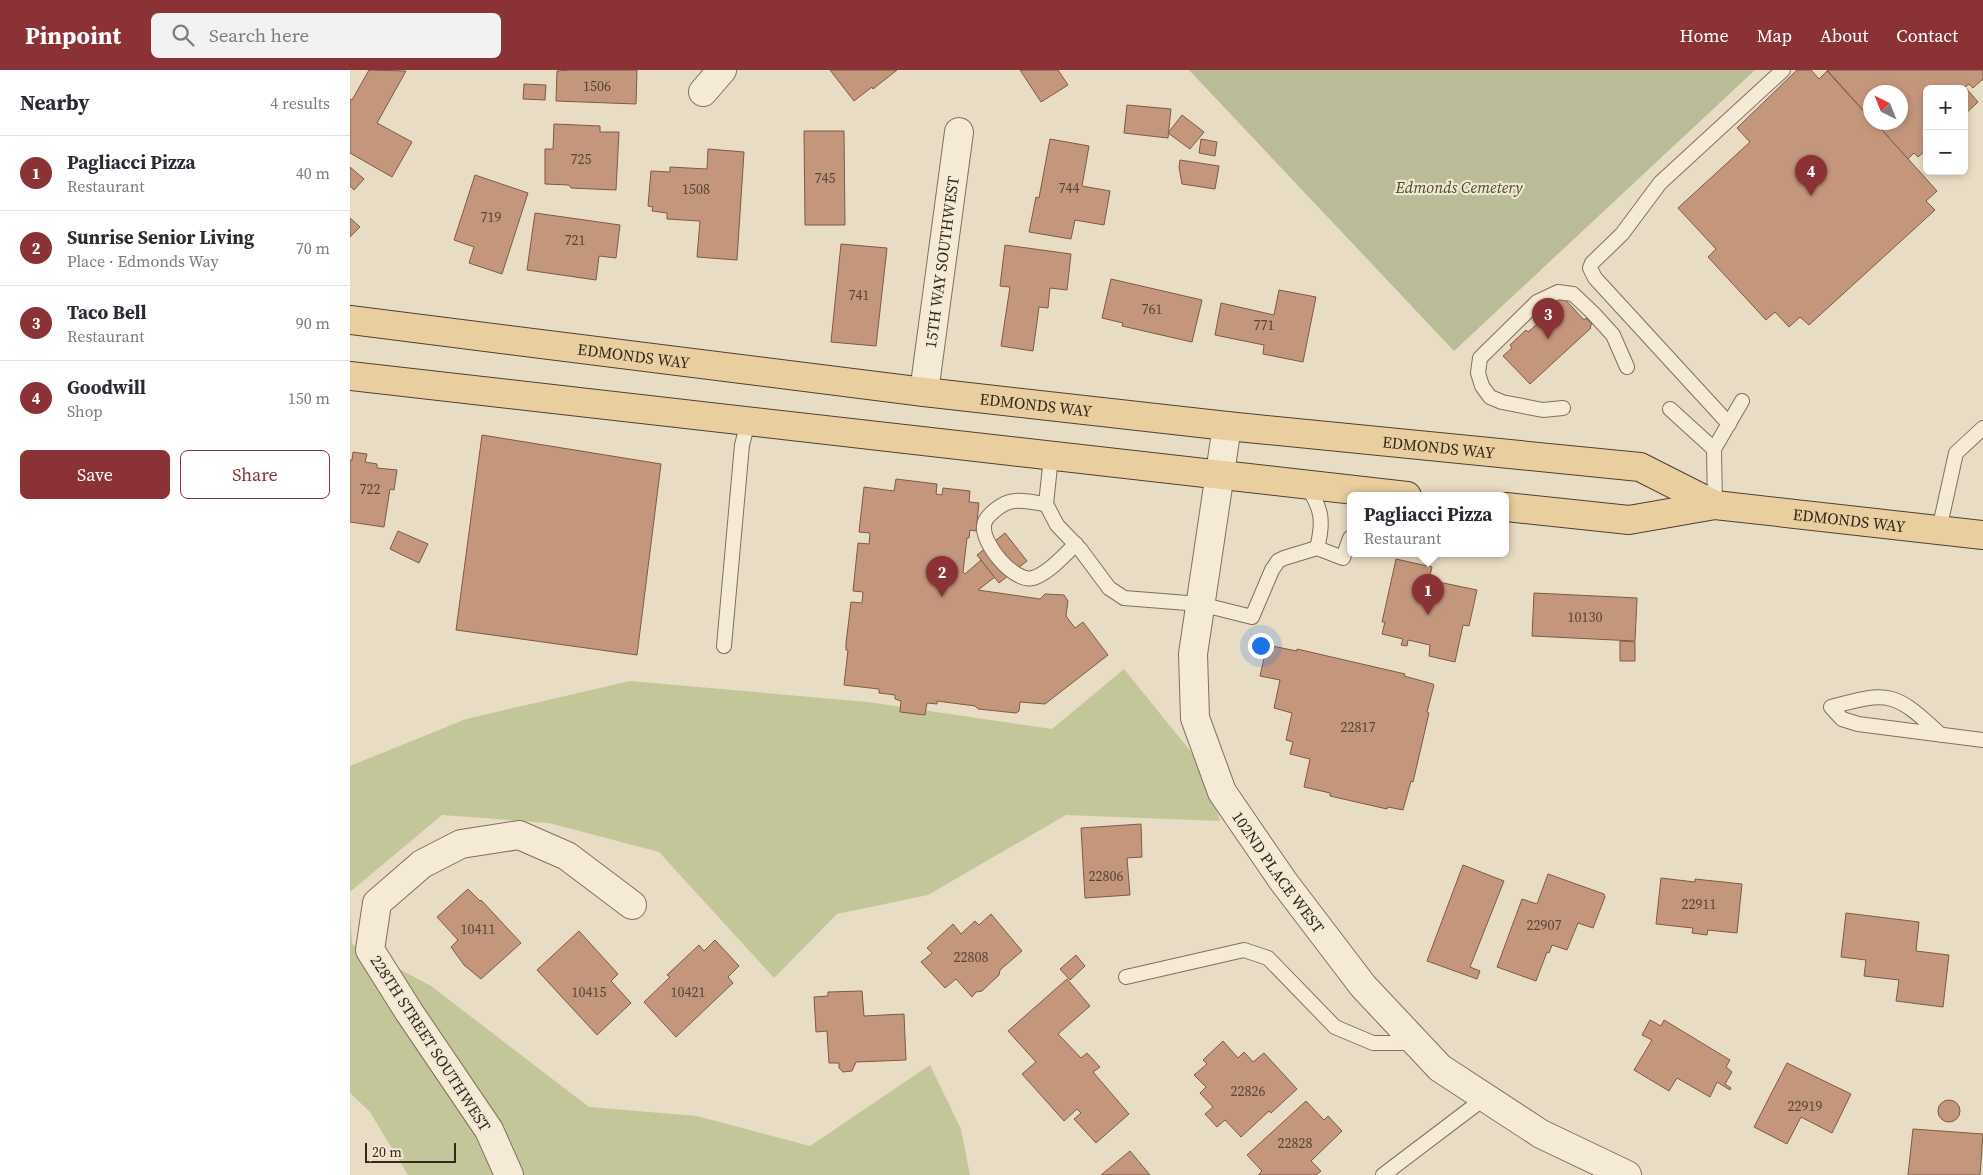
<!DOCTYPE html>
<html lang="en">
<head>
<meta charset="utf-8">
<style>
  :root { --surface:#fff; --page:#f2f2f3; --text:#2b2b33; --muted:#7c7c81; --line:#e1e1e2; --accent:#8b3237 }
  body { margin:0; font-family:"Source Serif 4",serif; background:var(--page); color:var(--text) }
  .controls { position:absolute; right:15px; top:15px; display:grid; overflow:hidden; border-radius:8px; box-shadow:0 2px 8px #0003 }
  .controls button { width:45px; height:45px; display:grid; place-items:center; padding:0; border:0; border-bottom:1px solid var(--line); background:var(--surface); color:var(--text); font:25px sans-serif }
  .compass { position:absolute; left:1513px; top:15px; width:45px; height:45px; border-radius:50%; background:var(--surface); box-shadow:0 2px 8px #0003; rotate:317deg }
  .scale { position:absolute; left:15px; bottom:12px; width:91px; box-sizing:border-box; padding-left:5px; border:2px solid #34281f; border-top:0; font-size:14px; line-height:18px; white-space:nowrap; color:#34281f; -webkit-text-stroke:4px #f2e7d3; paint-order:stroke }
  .you { position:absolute; left:910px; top:575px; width:18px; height:18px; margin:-12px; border:4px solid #fff; border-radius:50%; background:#1a73e8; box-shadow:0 0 0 8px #1a73e833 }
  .badge { display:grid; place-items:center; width:32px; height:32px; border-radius:50%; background:var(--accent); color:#fff; font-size:16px; font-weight:700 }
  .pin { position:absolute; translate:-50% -41px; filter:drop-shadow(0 1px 2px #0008) }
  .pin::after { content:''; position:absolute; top:26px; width:18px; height:15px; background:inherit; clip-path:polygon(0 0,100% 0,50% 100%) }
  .popup { position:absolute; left:997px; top:422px; width:162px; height:65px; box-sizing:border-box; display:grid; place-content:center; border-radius:8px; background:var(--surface); filter:drop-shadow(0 1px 4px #0005); font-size:16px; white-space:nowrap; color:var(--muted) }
  .popup b { font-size:19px; color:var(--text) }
  .popup::after { content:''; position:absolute; left:50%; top:100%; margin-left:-10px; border:10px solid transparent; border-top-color:var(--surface) }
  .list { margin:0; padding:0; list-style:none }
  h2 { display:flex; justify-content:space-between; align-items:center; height:65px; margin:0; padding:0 20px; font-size:21px }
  h2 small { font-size:16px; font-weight:400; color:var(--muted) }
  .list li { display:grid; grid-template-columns:32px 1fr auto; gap:15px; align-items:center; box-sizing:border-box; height:75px; padding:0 20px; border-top:1px solid var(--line) }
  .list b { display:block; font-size:19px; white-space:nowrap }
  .list p { margin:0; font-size:16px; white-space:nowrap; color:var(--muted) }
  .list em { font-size:16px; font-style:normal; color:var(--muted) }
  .actions { display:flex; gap:10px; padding:15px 20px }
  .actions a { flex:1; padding:11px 0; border:1px solid var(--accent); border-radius:8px; text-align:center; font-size:18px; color:var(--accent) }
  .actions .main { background:var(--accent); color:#fff }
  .icon { flex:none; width:28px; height:28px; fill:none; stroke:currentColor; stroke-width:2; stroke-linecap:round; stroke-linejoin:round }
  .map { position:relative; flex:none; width:1633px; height:1105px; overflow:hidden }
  header { display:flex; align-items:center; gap:30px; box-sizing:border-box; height:70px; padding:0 25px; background:var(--accent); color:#fff }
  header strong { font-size:24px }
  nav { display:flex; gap:28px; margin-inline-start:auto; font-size:18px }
  .search { width:350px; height:45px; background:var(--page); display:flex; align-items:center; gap:12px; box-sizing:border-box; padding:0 18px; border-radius:8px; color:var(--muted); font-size:19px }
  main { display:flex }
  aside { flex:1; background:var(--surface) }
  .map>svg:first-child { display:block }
  .green { fill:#c3c699 }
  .cemetery { fill:#b9bc97 }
  .building { fill:#c4977d; stroke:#7f5944 }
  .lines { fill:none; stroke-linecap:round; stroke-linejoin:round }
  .service-casing { stroke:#826f5c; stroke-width:16 }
  .minor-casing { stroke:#826f5c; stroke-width:30 }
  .primary-casing { stroke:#503e30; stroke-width:30 }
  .service { stroke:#f5ead6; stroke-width:14 }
  .minor { stroke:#f5ead6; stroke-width:28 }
  .primary { stroke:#e9cf9f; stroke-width:28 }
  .labels { text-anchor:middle; stroke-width:4.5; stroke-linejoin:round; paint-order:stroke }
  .number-label { font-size:14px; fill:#584436 }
  .park-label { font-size:16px; font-style:italic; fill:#464e27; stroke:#f2e7d3 }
  .street-label { font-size:16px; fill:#34281f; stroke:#f2e7d3 }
</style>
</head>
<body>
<header>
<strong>Pinpoint</strong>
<div class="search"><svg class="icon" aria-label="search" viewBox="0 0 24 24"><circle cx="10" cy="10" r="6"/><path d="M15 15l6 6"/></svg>Search here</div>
<nav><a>Home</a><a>Map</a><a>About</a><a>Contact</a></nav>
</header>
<main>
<aside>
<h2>Nearby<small>4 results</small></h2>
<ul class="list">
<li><span class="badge">1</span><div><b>Pagliacci Pizza</b><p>Restaurant</p></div><em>40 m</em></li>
<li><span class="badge">2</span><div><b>Sunrise Senior Living</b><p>Place · Edmonds Way</p></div><em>70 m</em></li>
<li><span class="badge">3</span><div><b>Taco Bell</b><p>Restaurant</p></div><em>90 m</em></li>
<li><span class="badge">4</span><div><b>Goodwill</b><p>Shop</p></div><em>150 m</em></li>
</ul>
<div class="actions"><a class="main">Save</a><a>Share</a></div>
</aside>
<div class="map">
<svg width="1633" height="1105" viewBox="0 0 1633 1105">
  <rect width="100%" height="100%" fill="#e9dcc4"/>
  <!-- green -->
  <g class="green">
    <polygon points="774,599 854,698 870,751 716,745 578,825 487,844 424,908 309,782 199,753 92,745 0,822 0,696 116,649 280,611 518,632 702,659"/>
    <polygon points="0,843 2,874 81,916 239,1037 347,1046 460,1076 580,995 611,1059 620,1105 58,1105 20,1042 0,1023"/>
  </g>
  <!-- cemetery -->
  <polygon class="cemetery" points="839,0 1405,0 1104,281"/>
  <!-- building -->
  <g class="building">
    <polygon points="19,0 56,1 27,53 62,72 42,107 0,83 0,29 2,30"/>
    <polygon points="221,0 287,0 286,34 206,31 207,1"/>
    <polygon points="480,0 547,0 523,19 522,17 504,31"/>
    <polygon points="670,0 708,0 718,15 691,32"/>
    <polygon points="1447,0 1461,0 1469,9 1477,1 1520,48 1520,52 1525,52 1587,121 1576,131 1585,140 1459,255 1450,247 1439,257 1425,242 1416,250 1358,187 1366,179 1328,138 1400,72 1387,58"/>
    <polygon points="1477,0 1633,0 1633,9 1623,18 1619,14 1615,17 1628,32 1614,45 1614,19 1577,19 1577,79 1568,87 1564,83 1558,89 1525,52 1550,52 1550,22 1520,22 1520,48"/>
    <polygon points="174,14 196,15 195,30 173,29"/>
    <polygon points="777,35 821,39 818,68 774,63"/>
    <polygon points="832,45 854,62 840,79 818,63"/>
    <polygon points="204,54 250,56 250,62 269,62 266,120 221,118 219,115 195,114 195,79 203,79"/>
    <polygon points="454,61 494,61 495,155 455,155"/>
    <polygon points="700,69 739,76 732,116 760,121 754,155 725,150 721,169 679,162 686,127 689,128"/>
    <polygon points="851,69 867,72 865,86 849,83"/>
    <polygon points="358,79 394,82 387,190 347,187 350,151 317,149 317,143 302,141 303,137 298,136 301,101 320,102 320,97 357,99"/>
    <polygon points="830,90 869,96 865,119 832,114 829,97"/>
    <polygon points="0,97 14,109 4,120 0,116"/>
    <polygon points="125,105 178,123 152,204 119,193 124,177 104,170"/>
    <polygon points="185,143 270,155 266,188 249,186 246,210 177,200"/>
    <polygon points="0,148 10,157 0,167"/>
    <polygon points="491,174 537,178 526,276 481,272"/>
    <polygon points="655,175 721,184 717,220 700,218 698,238 689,237 683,281 651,276 660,217 650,216"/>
    <polygon points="761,209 852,230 842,272 772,256 773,253 752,248"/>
    <polygon points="929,220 966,227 953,292 913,284 914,275 865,265 871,233 924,245"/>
    <polygon points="1212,226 1234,250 1236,248 1242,254 1240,257 1241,258 1180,314 1153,286 1162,278 1160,275 1176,260 1178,262 1193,249 1190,246"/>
    <polygon points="132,365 311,394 287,585 106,560"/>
    <polygon points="3,382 17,384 15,392 27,394 27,398 47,400 44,420 40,419 34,457 0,452 0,390 2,390"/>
    <polygon points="546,409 587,414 586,424 592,425 593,418 620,421 619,432 629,433 626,461 620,460 619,468 617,468 613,502 615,504 631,490 645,507 628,520 690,529 695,524 714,525 718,531 716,546 725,558 733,552 758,585 695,634 670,632 669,641 666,643 628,639 625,636 587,631 587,634 577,633 575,645 550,642 551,631 545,629 545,625 529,623 529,619 494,615 498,580 496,580 496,573 501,532 512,533 513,522 503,521 508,473 519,474 520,463 509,462 514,417 544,421"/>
    <polygon points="48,461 78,474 69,493 40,479"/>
    <polygon points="655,463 677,491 649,513 627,485"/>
    <polygon points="1046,489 1082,497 1079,510 1127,520 1119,556 1113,555 1105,592 1079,586 1080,575 1058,570 1057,576 1051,575 1053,569 1032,564 1035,552 1032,552 1035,539"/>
    <polygon points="1184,523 1287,528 1285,571 1182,566"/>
    <polygon points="1270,571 1285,572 1285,591 1270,591"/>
    <polygon points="917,575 947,581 947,579 1055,604 1054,606 1083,614 1084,615 1077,642 1079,643 1063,712 1061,711 1053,740 1038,737 1037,739 980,726 980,723 954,717 960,689 940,684 943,672 936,670 942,643 924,638 930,610 910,606"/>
    <polygon points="791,754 792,787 777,788 780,825 735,828 731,758"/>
    <polygon points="1113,795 1154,811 1120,897 1130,901 1127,909 1077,891"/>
    <polygon points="1198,804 1254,824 1255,827 1243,858 1228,853 1217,880 1202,875 1199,883 1197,882 1186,911 1147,897 1172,829 1187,834"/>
    <polygon points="1311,808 1345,812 1345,809 1392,814 1387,863 1358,860 1357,865 1342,863 1343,858 1306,854"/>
    <polygon points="118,819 130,831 131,830 171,873 131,909 114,895 101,877 108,870 87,847"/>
    <polygon points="1496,843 1569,852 1566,881 1599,885 1593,937 1546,931 1549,910 1514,906 1516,890 1491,887"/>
    <polygon points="641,844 672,881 650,900 649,905 632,921 626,922 622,927 606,909 595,918 571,892 582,883 577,878 603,854 611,864 625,851 629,855"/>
    <polygon points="229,861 268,904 261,911 281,933 247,965 187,900"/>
    <polygon points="365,870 389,896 378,907 383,913 326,967 294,932 320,907 317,905 349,875 354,881"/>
    <polygon points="726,885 735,896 720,910 710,899"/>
    <polygon points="717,909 740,936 708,964 731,988 737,983 750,997 743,1002 779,1044 746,1073 724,1049 731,1043 727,1039 714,1051 672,1004 686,992 658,961"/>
    <polygon points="512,921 514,946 554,944 556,990 506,992 502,1001 493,1002 489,998 489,993 479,993 477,961 466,962 464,927 478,926 478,922"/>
    <polygon points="1300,950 1311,956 1314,950 1380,990 1376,997 1382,1002 1375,1014 1381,1018 1380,1020 1367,1012 1360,1027 1327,1008 1319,1021 1284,1000 1302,970 1292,965"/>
    <polygon points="873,971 888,988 894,982 903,992 914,983 947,1019 921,1043 919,1041 891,1067 875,1050 867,1057 855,1044 863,1037 850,1023 856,1017 844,1005 857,994 853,990"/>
    <polygon points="1437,993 1501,1024 1482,1063 1451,1047 1437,1074 1404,1057"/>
    <circle cx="1599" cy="1041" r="11"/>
    <polygon points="956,1031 974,1050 978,1046 992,1061 961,1091 971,1101 966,1105 908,1105 912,1101 897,1085"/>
    <polygon points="1563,1059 1633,1064 1630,1105 1558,1105"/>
    <polygon points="780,1081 800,1105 751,1105"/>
  </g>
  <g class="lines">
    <!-- service casing -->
    <g class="service-casing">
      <g id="service">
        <polyline points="1213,338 1193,340 1152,332 1140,327 1132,316 1128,303 1130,288 1187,232 1208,222 1223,224 1243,243 1263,265 1277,297"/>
        <polyline points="1320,339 1364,379"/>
        <polyline points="1379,354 1245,208 1240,198 1242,193 1272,164 1310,113 1433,0"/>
        <polyline points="701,387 696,434 707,455 730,479 759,518 774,528 850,534 902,547 922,500 928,491 934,488 967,478 993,488 1000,468"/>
        <path d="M956 415C972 438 974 451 967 478"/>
        <path d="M696 434C686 433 675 430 665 431 658 431 650 436 644 441 639 445 634 450 634 456 632 474 664 513 683 508 699 503 714 485 726 474"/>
        <polyline points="1365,435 1364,379 1392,331"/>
        <polyline points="1589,460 1606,383 1633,358"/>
        <polyline points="374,576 392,375 398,352"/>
        <path d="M1591 665C1546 623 1540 620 1481 637L1492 649 1508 654 1633 670"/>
        <polyline points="776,907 894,880 918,888 985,957 1023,973 1067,973"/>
        <polyline points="1033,1105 1136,1027"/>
      </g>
    </g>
    <!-- minor casing -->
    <g class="minor-casing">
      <g id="minor">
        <polyline points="353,22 372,0"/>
        <path id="s1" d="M574 322 609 62"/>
        <path id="s2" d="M877 356 843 584 845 648 872 722 933 811 1013 916 1090 998 1191 1064 1277 1105"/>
        <polyline points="159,1105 139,1060 59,942 20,880 27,833 72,794 111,774 169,765 217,786 282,835"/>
      </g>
    </g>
    <!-- primary casing -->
    <g class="primary-casing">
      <g id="primary">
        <path id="s3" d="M0 250 574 322 877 356 1290 397 1365 435"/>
        <polyline points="0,306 1057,426"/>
        <path id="s4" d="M1156 437 1279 450 1365 435 1633 465"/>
      </g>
    </g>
    <!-- service -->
    <use href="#service" class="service"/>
    <!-- minor -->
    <use href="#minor" class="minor"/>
    <!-- primary -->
    <use href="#primary" class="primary"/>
  </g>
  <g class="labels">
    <!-- number labels -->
    <g class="number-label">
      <text x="247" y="21">1506</text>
      <text x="231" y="94">725</text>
      <text x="475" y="113">745</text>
      <text x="719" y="123">744</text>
      <text x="346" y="124">1508</text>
      <text x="141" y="152">719</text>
      <text x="225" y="175">721</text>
      <text x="509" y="230">741</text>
      <text x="802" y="244">761</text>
      <text x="914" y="260">771</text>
      <text x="20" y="424">722</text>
      <text x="1235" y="552">10130</text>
      <text x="1008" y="662">22817</text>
      <text x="756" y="811">22806</text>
      <text x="1349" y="839">22911</text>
      <text x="1194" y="860">22907</text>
      <text x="128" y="864">10411</text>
      <text x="621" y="892">22808</text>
      <text x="239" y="927">10415</text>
      <text x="338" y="927">10421</text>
      <text x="898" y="1026">22826</text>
      <text x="1455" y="1041">22919</text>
      <text x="945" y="1078">22828</text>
    </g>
    <!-- park labels -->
    <g class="park-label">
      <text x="1109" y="123">Edmonds Cemetery</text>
    </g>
    <!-- street labels -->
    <g class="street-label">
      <text dy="6" stroke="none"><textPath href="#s1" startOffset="131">15TH WAY SOUTHWEST</textPath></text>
      <text dy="6" stroke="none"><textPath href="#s3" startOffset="286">EDMONDS WAY</textPath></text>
      <text dy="6" stroke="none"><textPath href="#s3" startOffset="691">EDMONDS WAY</textPath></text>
      <text dy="6" stroke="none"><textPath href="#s3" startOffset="1096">EDMONDS WAY</textPath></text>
      <text dy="6" stroke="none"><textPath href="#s4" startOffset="346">EDMONDS WAY</textPath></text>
      <text dy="6" stroke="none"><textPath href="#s2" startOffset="471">102ND PLACE WEST</textPath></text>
      <text transform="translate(81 973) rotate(57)" y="6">228TH STREET SOUTHWEST</text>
    </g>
  </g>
</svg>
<div class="controls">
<button>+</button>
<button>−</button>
</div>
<svg class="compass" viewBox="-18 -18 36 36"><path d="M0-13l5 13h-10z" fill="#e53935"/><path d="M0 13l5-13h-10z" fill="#7c7c81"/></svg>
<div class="scale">20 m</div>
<div class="you"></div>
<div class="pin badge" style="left:1078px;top:545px">1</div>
<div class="popup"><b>Pagliacci Pizza</b>Restaurant</div>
<div class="pin badge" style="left:592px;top:527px">2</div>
<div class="pin badge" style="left:1198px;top:269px">3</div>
<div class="pin badge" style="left:1461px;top:126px">4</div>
</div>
</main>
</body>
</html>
